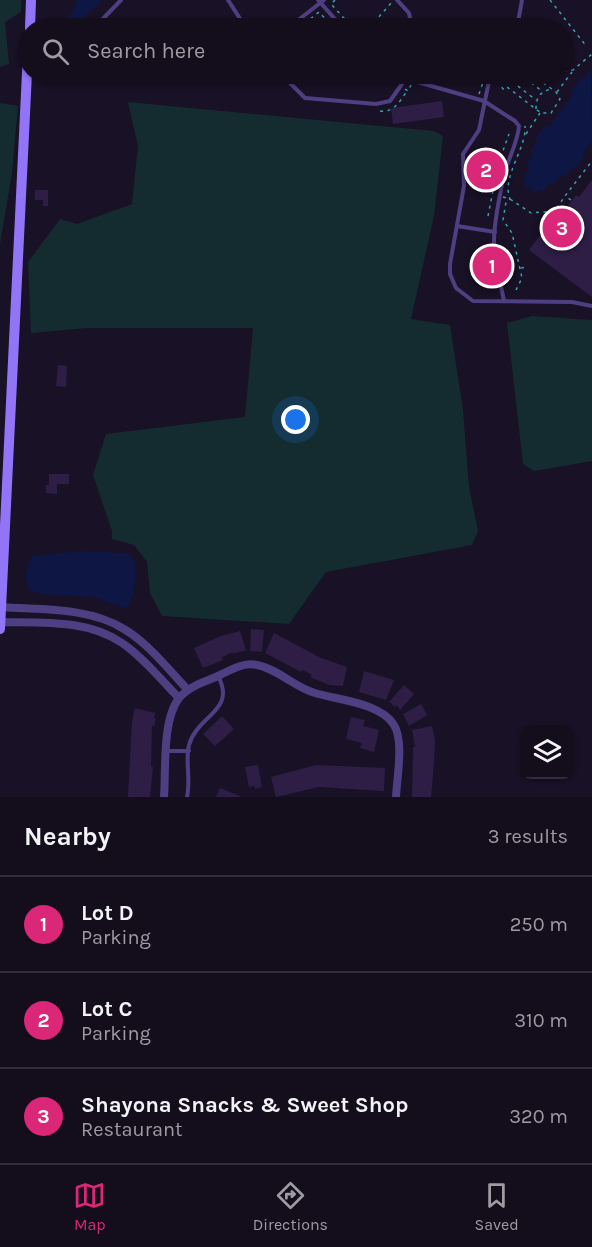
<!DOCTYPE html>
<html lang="en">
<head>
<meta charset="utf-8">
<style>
  :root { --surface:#130d1c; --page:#1c1625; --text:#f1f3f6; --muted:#9d9ca3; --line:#322d3b; --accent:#db2777 }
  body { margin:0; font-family:Karla,sans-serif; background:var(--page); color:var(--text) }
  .controls { position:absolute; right:18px; bottom:18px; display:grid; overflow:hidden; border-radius:12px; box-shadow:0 2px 4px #0004 }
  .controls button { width:54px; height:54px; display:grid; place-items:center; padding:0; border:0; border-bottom:2px solid var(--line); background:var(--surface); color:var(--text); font:30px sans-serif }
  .you { position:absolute; left:296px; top:420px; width:21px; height:21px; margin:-15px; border:4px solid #fff; border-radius:50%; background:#1a73e8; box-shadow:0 0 0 9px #1a73e833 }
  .badge { display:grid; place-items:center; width:39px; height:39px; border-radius:50%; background:var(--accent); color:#fff; font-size:20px; font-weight:700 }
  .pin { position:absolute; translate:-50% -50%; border:3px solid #fff; box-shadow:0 2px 6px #0006 }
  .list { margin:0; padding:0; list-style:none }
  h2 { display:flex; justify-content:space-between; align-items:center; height:78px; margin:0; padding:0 24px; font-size:26px }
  h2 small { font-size:20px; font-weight:400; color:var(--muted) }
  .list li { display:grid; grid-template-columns:39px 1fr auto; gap:18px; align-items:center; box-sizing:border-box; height:96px; padding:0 24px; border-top:2px solid var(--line) }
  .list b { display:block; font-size:22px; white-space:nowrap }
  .list p { margin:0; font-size:20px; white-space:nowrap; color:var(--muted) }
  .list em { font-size:20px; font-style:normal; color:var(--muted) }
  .icon { flex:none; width:33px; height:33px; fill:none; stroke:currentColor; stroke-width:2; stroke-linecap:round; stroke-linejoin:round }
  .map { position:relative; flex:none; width:592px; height:797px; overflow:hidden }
  .search { position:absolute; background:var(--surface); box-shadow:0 2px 4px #0004; left:18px; right:18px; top:18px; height:66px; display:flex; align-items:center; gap:15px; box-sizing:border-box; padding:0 21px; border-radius:33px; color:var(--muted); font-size:22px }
  .sheet { height:366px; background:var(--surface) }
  nav { display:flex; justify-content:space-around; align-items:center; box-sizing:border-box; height:84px; border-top:2px solid var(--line); background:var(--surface); font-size:16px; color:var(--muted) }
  nav a { display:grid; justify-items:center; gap:3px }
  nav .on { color:var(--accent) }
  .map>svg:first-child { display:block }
  .green { fill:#142c30 }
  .water { fill:#0e1743 }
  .building { fill:#2e1e46 }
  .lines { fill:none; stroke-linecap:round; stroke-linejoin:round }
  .path { stroke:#37a2b2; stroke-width:1.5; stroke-dasharray:3 4.5; stroke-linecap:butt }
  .lane { stroke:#4e3f82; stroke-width:4 }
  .street { stroke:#4e3f82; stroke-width:8 }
  .secondary { stroke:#9275f7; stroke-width:10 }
</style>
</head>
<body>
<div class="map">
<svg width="592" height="797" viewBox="0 0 592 797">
  <rect width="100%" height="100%" fill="#191126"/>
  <!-- green -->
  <g class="green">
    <polygon points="0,0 21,0 21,12 5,22 9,64 0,67"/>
    <polygon points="128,102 434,131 443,136 434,216 411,319 450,325 463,410 469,487 478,531 472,545 326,572 289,624 162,616 150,593 147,562 134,545 112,539 112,531 93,475 106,434 245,417 253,328 87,328 31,333 28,262 60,219 77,224 132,204 138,146"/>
    <polygon points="0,103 18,106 12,173 0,244"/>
    <polygon points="532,316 592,320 592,461 534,471 523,464 507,323"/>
  </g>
  <!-- water -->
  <g class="water">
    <path d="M76 0H102L73 28H59L60 26C68 18 75 11 76 0Z"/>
    <polygon points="591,70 592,140 583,153 585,155 574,170 572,168 565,177 561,175 554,185 550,182 543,192 539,189 536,193 523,184 526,180 523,177 530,168 526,164 533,155 530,152 537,142 534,140 546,125 549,127 573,94 571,91 581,77 584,79"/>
    <path d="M82 551 126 553 131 555C140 570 135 592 128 607L125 608 94 597 41 594 29 590C24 582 26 564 32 556Z"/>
  </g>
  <!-- building -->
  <g class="building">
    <polygon points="442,101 444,117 393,124 391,108"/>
    <polygon points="592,180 592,297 529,250 546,227 554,233 572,209 568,206 576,195 579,197"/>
    <polygon points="35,190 48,190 48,206 43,206 43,200 35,200"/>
    <polygon points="58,365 67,366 66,387 56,386"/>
    <polygon points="49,474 69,474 69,484 57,484 57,494 46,493 46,485 49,485"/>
    <polygon points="251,629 264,630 262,652 250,651"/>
    <polygon points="240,631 246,650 233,654 233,652 222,657 223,660 203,668 194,648 221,636"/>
    <polygon points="274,633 321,658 347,667 343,686 329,685 310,677 312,675 303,670 301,672 265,653"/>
    <polygon points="364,671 394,680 386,700 359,692"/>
    <polygon points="404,685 414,694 400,710 397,705 395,707 389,702"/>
    <polygon points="421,704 427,715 409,726 403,714"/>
    <polygon points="135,708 155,713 154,718 156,719 154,726 152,726 151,766 153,767 150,797 128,797 132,721"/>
    <polygon points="222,716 234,729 215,746 203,734"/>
    <polygon points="351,717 365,720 363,726 379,730 374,752 360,748 362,743 346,739"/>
    <polygon points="432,726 435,740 434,763 431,797 412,797 413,747 415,747 412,730"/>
    <polygon points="258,765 262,787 255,789 254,786 249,787 245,767"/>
    <polygon points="316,765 385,768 384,791 319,787 276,797 271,777"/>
    <polygon points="220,788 242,797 216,797"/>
  </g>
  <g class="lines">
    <!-- path -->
    <g class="path">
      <polyline points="335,0 331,4 353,28"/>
      <polyline points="550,0 587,47"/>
      <polyline points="299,28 319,12 334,28"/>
      <polyline points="369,28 392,2"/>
      <polyline points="564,71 573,70 592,54"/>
      <polyline points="386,74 397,82"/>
      <polyline points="503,74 499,84 504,90 506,88"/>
      <polyline points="508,74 504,83 507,87 541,113 551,113 560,99 556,92 531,74"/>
      <polyline points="519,74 542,91"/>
      <polyline points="506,77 536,100"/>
      <polyline points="326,79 331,74"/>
      <polyline points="405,89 408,91 411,85"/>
      <polyline points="557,92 572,72"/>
      <polyline points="479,94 486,74"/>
      <path d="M536 109C536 97 540 92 551 89"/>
      <path d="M380 111C394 113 400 101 407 91"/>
      <polyline points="526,134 540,113"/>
      <polyline points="503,197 510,199 531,213 555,211 565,196"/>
      <polyline points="571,200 565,196 592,161"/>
      <polyline points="488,216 498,165 509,134"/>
      <polyline points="521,268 526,267"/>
      <path d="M516 290 522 278 512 233 503 220 506 202 510 199C501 177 527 148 525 126"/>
    </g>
    <!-- lane -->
    <g class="lane">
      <polyline points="228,0 246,28"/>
      <polyline points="318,0 343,28"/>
      <polyline points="397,0 409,13 412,28"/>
      <polyline points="94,28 121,0"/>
      <polyline points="288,28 324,0"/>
      <polyline points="517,28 522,0"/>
      <polyline points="281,74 305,98 376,104 390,101 409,74"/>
      <path d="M398 74 407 79 484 101 515 121 519 126C518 142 508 159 504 175 500 195 494 220 494 241 495 261 500 281 504 301"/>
      <polyline points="494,74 489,81 479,130 463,154 464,186 450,264 450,274 456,288 473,301 572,302 592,306"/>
      <polyline points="457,226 495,232"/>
      <polyline points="167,751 189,751"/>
      <path d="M187 797C191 780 185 761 189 745 197 715 237 711 218 676"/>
    </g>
    <!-- street -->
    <g class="street">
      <path d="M1 607C41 610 89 607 124 629 149 644 168 669 188 690"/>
      <path d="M0 622C41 623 87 619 122 643 144 658 161 680 179 698"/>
      <path d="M164 797C166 770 162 720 179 698 189 686 205 682 218 676 231 670 243 662 257 665 278 669 294 687 315 693 338 700 381 703 394 725 404 741 397 777 396 797"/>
    </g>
    <!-- secondary -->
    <g class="secondary">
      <polyline points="30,28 31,0"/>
      <polyline points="0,629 28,52"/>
    </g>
  </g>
</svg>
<div class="controls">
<button><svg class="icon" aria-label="layers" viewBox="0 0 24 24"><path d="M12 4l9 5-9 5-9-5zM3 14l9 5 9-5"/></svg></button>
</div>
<div class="you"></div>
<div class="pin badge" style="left:492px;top:266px">1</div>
<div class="pin badge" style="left:486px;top:170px">2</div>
<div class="pin badge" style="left:562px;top:228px">3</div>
<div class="search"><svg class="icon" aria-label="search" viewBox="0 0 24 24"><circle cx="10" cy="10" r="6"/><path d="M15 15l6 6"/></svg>Search here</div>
</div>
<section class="sheet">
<h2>Nearby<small>3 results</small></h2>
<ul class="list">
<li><span class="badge">1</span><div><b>Lot D</b><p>Parking</p></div><em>250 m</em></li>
<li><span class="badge">2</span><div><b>Lot C</b><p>Parking</p></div><em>310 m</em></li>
<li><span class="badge">3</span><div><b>Shayona Snacks &amp; Sweet Shop</b><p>Restaurant</p></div><em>320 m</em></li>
</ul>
</section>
<nav>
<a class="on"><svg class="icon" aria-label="map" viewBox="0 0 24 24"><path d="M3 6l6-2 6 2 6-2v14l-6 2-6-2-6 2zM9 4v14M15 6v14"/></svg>Map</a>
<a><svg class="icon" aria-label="directions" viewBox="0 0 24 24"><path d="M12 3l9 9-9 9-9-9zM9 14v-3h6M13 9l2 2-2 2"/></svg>Directions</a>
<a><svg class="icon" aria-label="saved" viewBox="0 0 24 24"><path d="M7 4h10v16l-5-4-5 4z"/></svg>Saved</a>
</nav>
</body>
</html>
